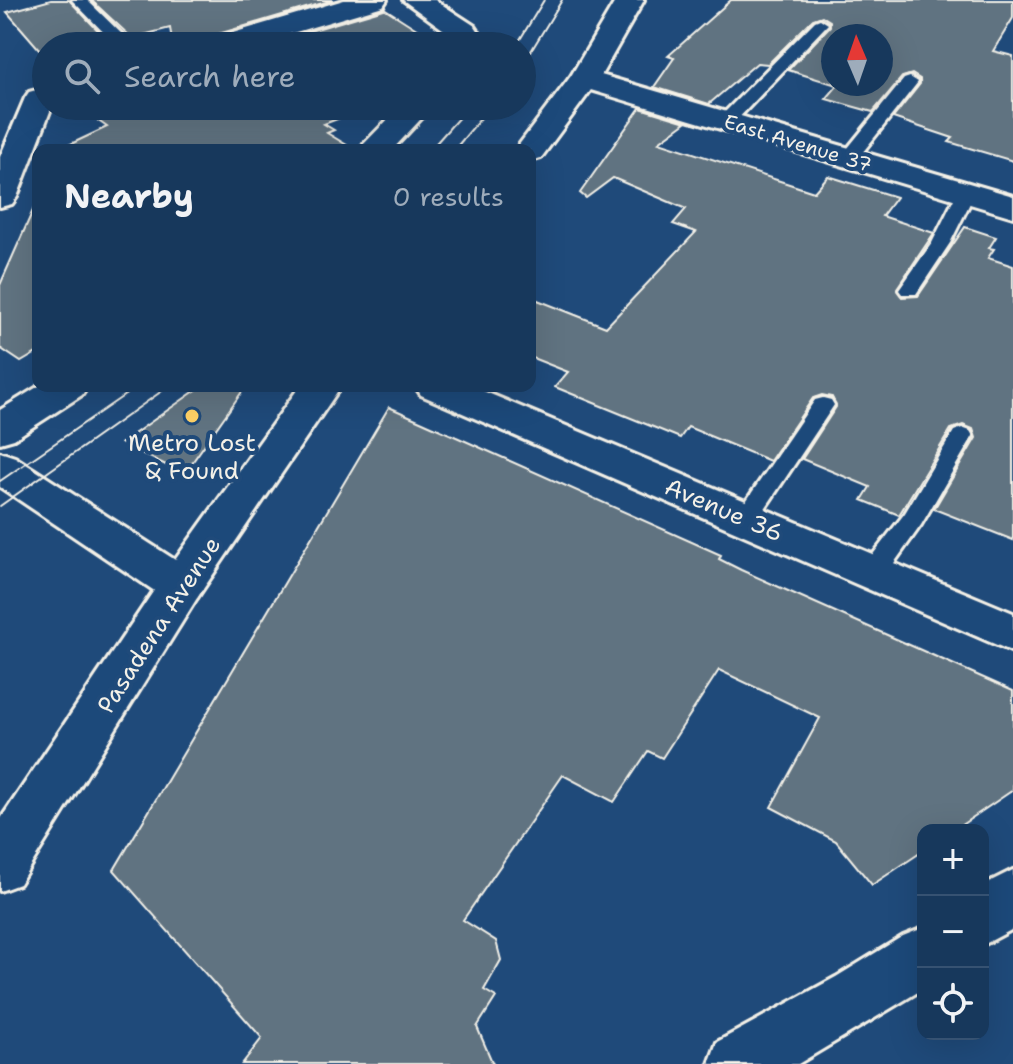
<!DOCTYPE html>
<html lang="en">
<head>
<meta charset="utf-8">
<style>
  :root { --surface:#17385c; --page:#244365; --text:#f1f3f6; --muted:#9eacbb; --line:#365272 }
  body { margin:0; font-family:"Shantell Sans",sans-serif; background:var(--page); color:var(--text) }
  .controls { position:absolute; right:24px; bottom:24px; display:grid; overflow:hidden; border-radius:16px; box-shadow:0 8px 32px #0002 }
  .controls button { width:72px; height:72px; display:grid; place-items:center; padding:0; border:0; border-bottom:2px solid var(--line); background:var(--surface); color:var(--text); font:40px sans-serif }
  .compass { position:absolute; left:821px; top:24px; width:72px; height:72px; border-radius:50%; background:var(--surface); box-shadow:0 8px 32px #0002; rotate:358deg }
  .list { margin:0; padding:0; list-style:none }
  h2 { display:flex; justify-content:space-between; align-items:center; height:104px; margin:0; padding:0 32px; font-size:34px }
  h2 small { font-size:26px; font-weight:400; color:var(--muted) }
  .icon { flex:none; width:44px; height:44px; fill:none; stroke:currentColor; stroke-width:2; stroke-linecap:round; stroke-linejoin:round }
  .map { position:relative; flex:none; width:1013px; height:1064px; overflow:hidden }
  .search { position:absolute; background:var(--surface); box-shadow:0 8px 32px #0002; left:32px; top:32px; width:504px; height:88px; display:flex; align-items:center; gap:20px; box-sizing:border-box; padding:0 28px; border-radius:44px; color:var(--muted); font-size:30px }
  .panel { position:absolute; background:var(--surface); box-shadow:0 8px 32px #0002; left:32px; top:144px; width:504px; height:248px; border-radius:16px }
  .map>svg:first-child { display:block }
  .building { fill:#607381; stroke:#f4f1e8; stroke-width:2 }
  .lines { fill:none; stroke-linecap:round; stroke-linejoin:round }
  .service-casing { stroke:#f4f1e8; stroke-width:6 }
  .minor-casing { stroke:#f4f1e8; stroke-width:6 }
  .tertiary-casing { stroke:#f4f1e8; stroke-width:6 }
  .secondary-casing { stroke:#f4f1e8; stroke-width:6 }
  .service { fill:#1f4a7a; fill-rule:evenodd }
  .minor { fill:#1f4a7a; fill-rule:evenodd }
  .tertiary { fill:#1f4a7a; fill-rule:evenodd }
  .secondary { fill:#1f4a7a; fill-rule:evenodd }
  .tram { stroke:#f4f1e8; stroke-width:2 }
  .poi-dot { fill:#ffd166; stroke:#1f4a7a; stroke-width:3 }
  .labels { text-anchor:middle; stroke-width:8; stroke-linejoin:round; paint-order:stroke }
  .far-street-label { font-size:20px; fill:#f4f1e8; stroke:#1f4a7a }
  .poi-label { font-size:24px; fill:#f4f1e8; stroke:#1f4a7a }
  .street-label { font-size:24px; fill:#f4f1e8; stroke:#1f4a7a }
</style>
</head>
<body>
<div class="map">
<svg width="1013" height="1064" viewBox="0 0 1013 1064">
  <rect width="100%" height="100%" fill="#1f4a7a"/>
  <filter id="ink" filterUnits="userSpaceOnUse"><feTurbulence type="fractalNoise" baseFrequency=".0125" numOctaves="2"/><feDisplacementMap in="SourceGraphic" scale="16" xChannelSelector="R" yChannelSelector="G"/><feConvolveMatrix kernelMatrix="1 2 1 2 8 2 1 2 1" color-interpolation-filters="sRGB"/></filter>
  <g filter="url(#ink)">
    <!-- building -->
    <g class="building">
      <polygon points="51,0 69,0 109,42 94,46 46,46 46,57 7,12"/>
      <polygon points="91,0 333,0 208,37 202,46 173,46 170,28 132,38"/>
      <polygon points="731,0 1013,0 1013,18 993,51 1013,56 1013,161 949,142 953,138 893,118 920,84 920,79 912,74 902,77 873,112 826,99 838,85 834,84 881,84 881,36 833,36 833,84 788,70 830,26 830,21 822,16 813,19 768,64 757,63 709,104 654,87 674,58 668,56"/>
      <polygon points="384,8 443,46 259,46 384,9"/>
      <polygon points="129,106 367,106 369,107 324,124 334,130 327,133 355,150 58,150 107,127 97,120"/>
      <polygon points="640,108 686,122 659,142 814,192 828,176 896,197 882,216 934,233 897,288 902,297 918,296 965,227 996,237 989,248 994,249 988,258 1013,266 1013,540 934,509 976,438 973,429 963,425 951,429 899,515 862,500 870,487 802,459 836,407 832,397 822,395 813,398 770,461 688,427 680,438 555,387 568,372 530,357 530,297 606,327 696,232 673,224 686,209 613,178 586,198 580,193"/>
      <polygon points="38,199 38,352 21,362 0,348 0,285"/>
      <polygon points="202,386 246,386 184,474 121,443"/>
      <polygon points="389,407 721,555 719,559 741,570 1013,691 1013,790 954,830 923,830 923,851 872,885 836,841 771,807 820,718 719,670 662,758 648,751 614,802 563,775 463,920 496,941 501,960 484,990 496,997 477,1027 493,1064 242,1064 262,1038 114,870"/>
    </g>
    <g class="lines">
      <!-- service casing -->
      <g class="service-casing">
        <g id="service">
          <polygon points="72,0 87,0 134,46 117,46"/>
          <polygon points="820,19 828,24 825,27 732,125 720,125 718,121 720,117 815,21"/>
          <polygon points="910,77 918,82 855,162 843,162 840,158 843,154 904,79"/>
          <polygon points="966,188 975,193 950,243 916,294 902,294 899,290 932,243 957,193"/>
          <polygon points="823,398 831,400 834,405 754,525 746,528 738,525 734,519 738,513 815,400"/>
          <polygon points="962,428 970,431 973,436 921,525 882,580 873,582 864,580 861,573 864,566 905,513 954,431"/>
        </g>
      </g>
      <!-- minor casing -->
      <g class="minor-casing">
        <g id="minor">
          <polygon points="344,0 387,0 383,6 249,46 205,46 209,40"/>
          <polygon points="403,0 435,0 475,26 479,32 480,46 452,46 451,35"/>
          <polygon points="584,70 1013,196 1013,217 574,85 569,79 574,73"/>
          <polygon points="40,89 46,90 46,106 52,106 17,197 12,204 0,207 0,157 25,98 29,92"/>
          <polygon points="401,106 433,106 392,150 358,150"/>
          <polygon points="39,386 88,386 82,395 14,439 0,443 0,410"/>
          <polygon points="415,386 471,386 1013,613 1013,652 421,395"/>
          <polygon points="0,452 15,457 197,574 204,586 197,598 181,604 165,598 0,487"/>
        </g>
      </g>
      <!-- tertiary casing -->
      <g class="tertiary-casing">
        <g id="tertiary">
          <polygon points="1013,870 1013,929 983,945 983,885"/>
          <polygon points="923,928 923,989 798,1064 709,1064 717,1042 836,977 903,936"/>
        </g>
      </g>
      <!-- secondary casing -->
      <g class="secondary-casing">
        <g id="secondary">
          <polygon points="616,0 644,0 599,79 541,158 530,161 530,150 515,150 571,76"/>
          <polygon points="300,386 341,386 197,598 19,884 0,891 0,820 165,574"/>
        </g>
      </g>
      <!-- service -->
      <use href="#service" class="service"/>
      <!-- minor -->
      <use href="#minor" class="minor"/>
      <!-- tertiary -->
      <use href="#tertiary" class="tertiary"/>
      <!-- secondary -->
      <use href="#secondary" class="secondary"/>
      <!-- tram -->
      <g class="tram">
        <polyline points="516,46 544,0"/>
        <polyline points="522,66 562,0"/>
        <polyline points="430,150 469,106"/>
        <polyline points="454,150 491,106"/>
        <polyline points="0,481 138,386"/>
        <polyline points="0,506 169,386"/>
      </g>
    </g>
  </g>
  <!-- markers -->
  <circle class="poi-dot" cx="192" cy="416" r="8"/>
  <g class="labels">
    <!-- far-street labels -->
    <g class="far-street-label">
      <text transform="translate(798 143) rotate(17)" y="7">East Avenue 37</text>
    </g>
    <!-- poi labels -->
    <g class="poi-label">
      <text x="192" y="451">Metro Lost<tspan x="192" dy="28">&amp; Found</tspan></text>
    </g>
    <!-- street labels -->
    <g class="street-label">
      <text transform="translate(724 510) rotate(23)" y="8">Avenue 36</text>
      <text transform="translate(159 625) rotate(-57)" y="8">Pasadena Avenue</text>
    </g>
  </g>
</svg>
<div class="controls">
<button>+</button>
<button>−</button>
<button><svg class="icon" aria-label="locate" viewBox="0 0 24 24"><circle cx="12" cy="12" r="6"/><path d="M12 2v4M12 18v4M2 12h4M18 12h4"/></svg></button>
</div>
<svg class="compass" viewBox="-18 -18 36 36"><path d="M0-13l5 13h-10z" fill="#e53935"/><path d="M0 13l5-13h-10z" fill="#9eacbb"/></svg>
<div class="search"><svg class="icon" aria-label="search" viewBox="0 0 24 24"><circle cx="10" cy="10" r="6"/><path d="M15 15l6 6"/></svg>Search here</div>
<section class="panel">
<h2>Nearby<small>0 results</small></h2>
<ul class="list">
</ul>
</section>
</div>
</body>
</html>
